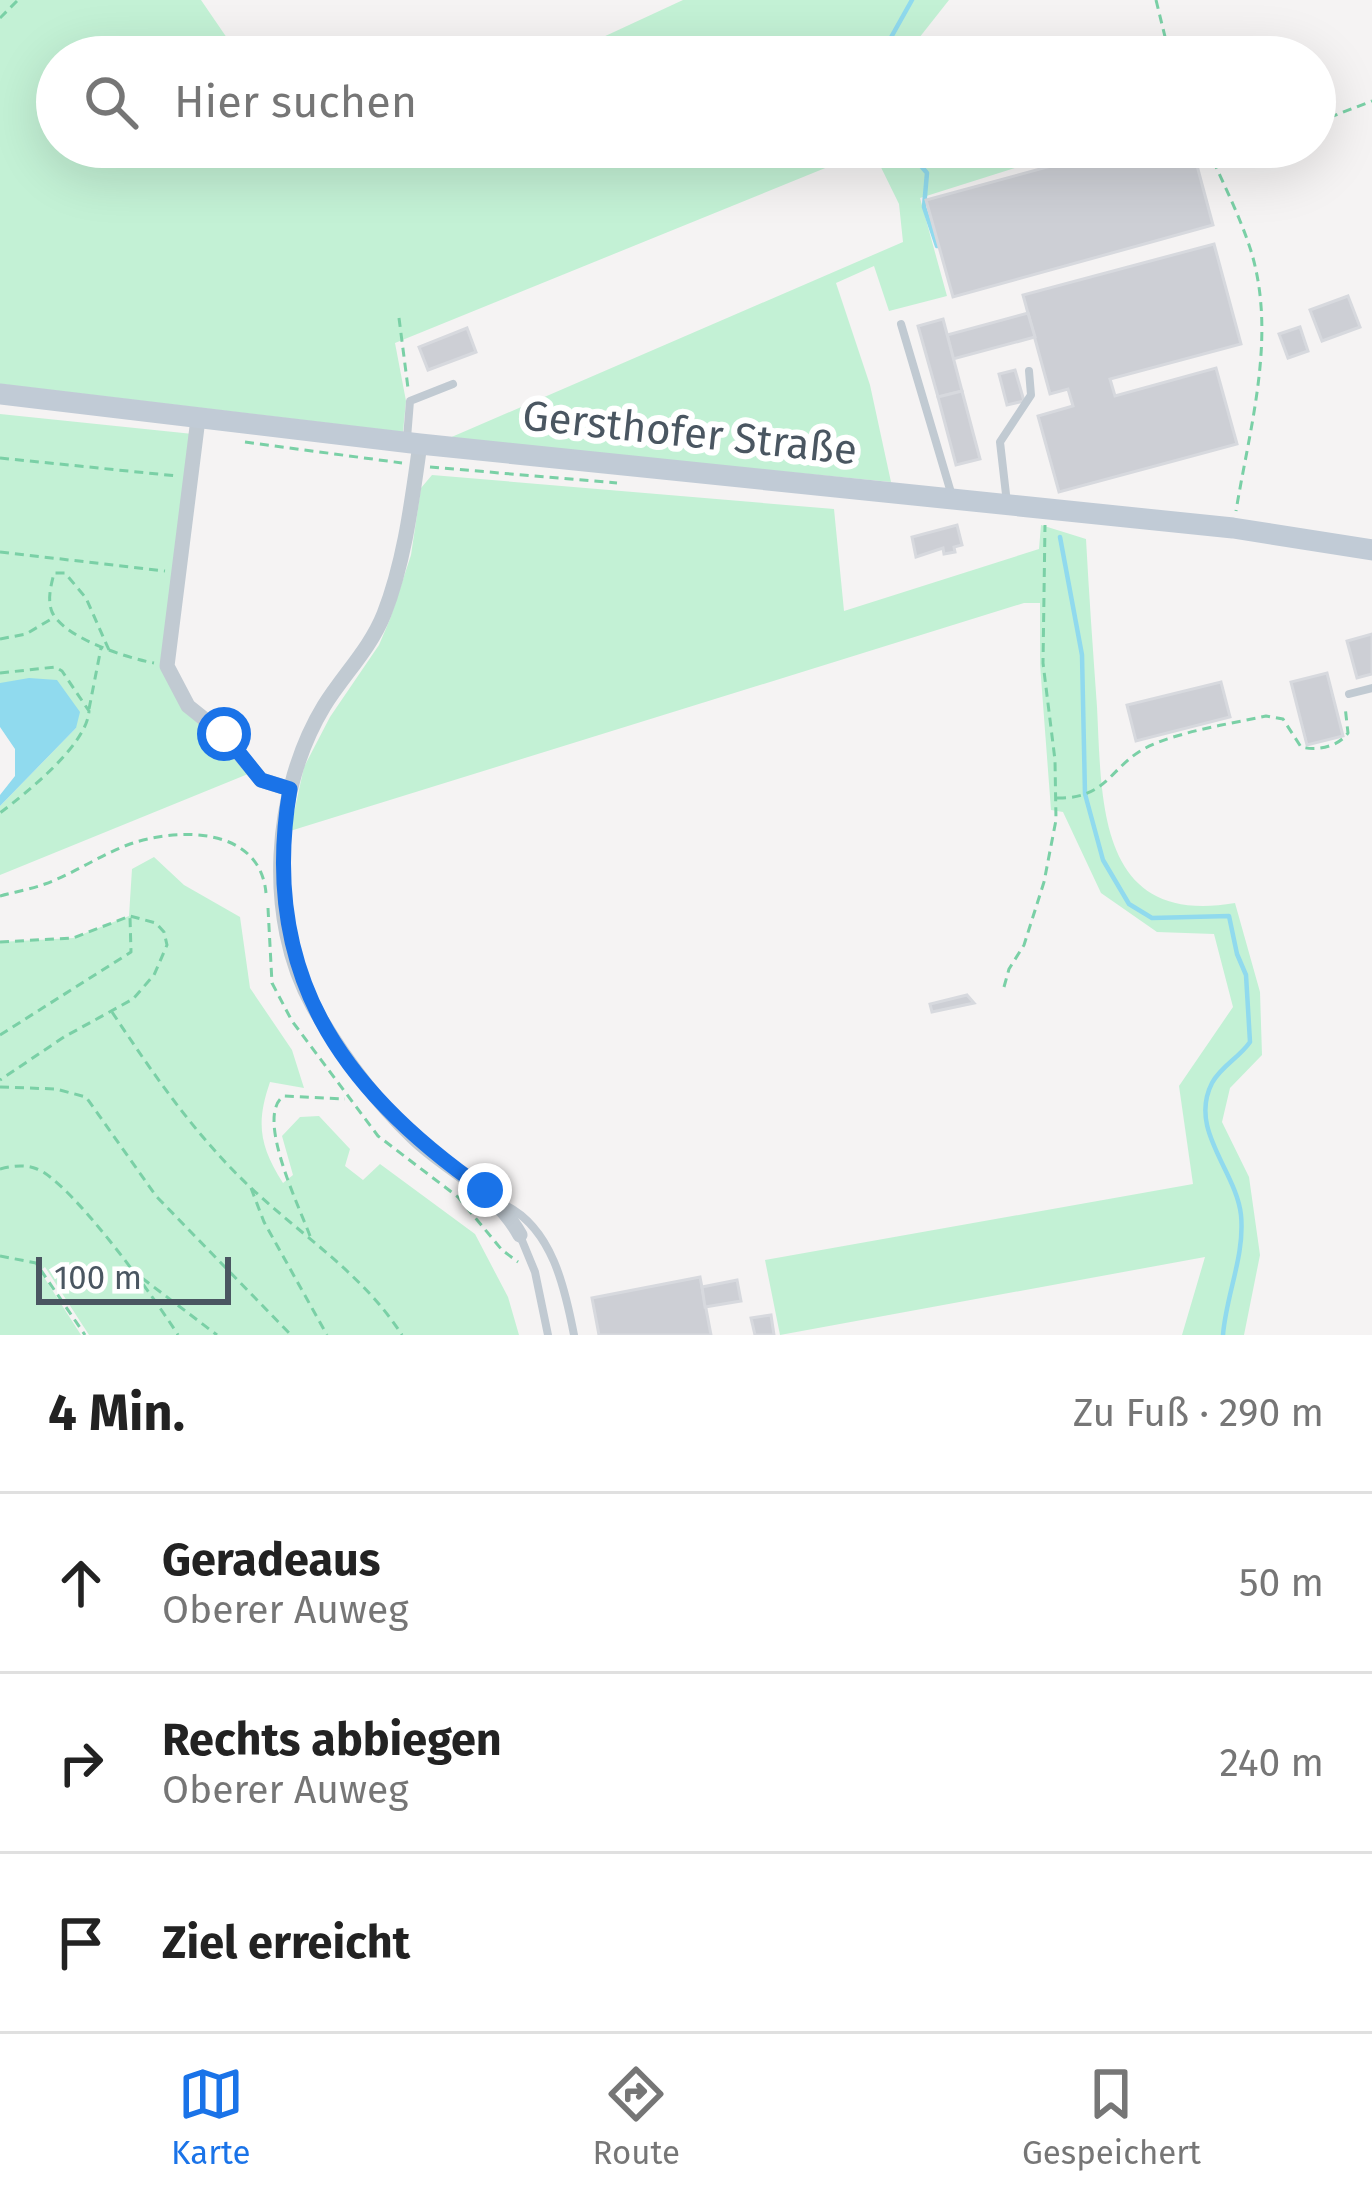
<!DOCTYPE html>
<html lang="de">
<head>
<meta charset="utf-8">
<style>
  :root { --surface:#fff; --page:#f6f6f6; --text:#222; --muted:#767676; --line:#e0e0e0; --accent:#1a73e8 }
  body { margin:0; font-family:"Fira Sans",sans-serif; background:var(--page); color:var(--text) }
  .scale { position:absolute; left:36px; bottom:30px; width:195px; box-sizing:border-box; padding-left:12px; border:6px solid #4a5661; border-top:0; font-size:33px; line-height:42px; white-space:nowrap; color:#4a5661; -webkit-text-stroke:9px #fff; paint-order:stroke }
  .stop { position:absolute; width:36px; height:36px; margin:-27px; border:9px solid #1a73e8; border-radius:50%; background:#fff }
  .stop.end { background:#1a73e8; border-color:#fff; box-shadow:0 3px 12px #0008 }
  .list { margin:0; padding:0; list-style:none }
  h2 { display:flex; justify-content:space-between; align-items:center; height:156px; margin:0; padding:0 48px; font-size:51px }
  h2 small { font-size:39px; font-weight:400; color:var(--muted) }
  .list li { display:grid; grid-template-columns:78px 1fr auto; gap:36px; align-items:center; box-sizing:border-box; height:180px; padding:0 48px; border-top:3px solid var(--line) }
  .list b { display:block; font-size:45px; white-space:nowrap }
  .list p { margin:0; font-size:39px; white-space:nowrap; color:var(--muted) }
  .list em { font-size:39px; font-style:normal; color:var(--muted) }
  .icon { flex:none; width:66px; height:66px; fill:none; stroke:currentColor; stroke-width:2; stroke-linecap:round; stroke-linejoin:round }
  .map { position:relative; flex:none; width:1372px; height:1335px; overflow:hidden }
  .search { position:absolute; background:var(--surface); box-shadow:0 12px 48px #0002; left:36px; right:36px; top:36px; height:132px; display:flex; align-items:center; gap:30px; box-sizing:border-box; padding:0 42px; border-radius:66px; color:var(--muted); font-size:45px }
  .sheet { height:696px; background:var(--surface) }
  nav { display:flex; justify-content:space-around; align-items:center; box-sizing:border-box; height:168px; border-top:3px solid var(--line); background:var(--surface); font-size:33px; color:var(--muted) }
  nav a { display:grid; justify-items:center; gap:6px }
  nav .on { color:var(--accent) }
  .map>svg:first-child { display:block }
  .green { fill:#c3f1d5 }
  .water { fill:#90daee }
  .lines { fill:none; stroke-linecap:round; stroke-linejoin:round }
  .stream { stroke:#90daee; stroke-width:4.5 }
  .building { fill:#cdcfd5; stroke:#d7d9de; stroke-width:3 }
  .path { stroke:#7ad0a6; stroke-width:3; stroke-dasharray:9 6; stroke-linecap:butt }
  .service { stroke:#c1cad2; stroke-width:8 }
  .minor { stroke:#c1cad2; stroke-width:15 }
  .secondary { stroke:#c1cbd6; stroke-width:21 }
  .route { stroke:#1a73e8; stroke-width:15 }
  .labels { text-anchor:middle; stroke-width:12; stroke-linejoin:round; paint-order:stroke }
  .street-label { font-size:42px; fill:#4a5661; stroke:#fff }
</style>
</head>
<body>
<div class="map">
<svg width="1372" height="1335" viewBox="0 0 1372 1335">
  <rect width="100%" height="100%" fill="#f5f3f3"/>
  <!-- green -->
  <g class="green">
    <polygon points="0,0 201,0 240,57 57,57 57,147 314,147 333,162 366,147 1081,147 920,198 947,296 889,311 874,266 836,283 870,385 891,482 447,439 903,242 899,204 872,149 395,343 406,401 403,432 0,384"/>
    <polygon points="683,0 949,0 904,57 560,57"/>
    <polygon points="0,414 193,434 166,674 222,737 248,774 0,875 0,806 76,728 0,693"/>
    <path d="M432 475 834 509 844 611 1039 549 1041 525 1086 539C1089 595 1093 651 1097 707 1102 802 1097 927 1235 903L1260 992 1262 1055 1230 1088 1222 1122 1249 1177 1260 1255 1244 1335H1182L1205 1257 780 1335 765 1260 1193 1184 1179 1086 1233 1007 1214 934 1157 932 1101 893 1063 812 1051 810 1040 664V603H1024L290 831 304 767 330 717 379 645 390 619 411 555 421 488Z"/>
    <path d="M154 857 184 885 240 917 250 988 292 1050 304 1088 270 1082C256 1123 259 1145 283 1183L293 1175 282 1136 300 1117 319 1116 350 1149 345 1166 363 1180 380 1164 475 1234 508 1297 519 1335H89L45 1267 40 1271 81 1335H0V942L73 938 129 916 132 869Z"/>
  </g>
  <!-- water -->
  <polygon class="water" points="29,678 57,680 80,712 76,728 0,806 0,795 15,776 15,749 0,727 0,683"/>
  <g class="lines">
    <!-- stream -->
    <g class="stream">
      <polyline points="880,57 912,0"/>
      <polyline points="905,147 927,173 924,207 937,246"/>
      <path d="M1060 537 1082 655 1085 794 1103 860 1129 904 1152 918 1229 916 1237 954 1246 975 1250 1042C1239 1058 1221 1066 1212 1083 1188 1130 1236 1170 1241 1215 1245 1256 1226 1295 1223 1335"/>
    </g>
  </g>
  <!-- building -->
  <g class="building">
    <polygon points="1121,147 1192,147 1213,225 953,297 926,200"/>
    <polygon points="1214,244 1241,344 1110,379 1115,396 1216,368 1237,444 1059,492 1038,416 1073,406 1068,389 1050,394 1023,295"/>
    <polygon points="1348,296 1360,327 1322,341 1310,310"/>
    <polygon points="1028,313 1035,337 953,359 947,335"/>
    <polygon points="943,319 962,391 938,397 918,326"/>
    <polygon points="1300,327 1308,351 1288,358 1279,334"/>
    <polygon points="467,328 476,352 428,370 419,347"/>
    <polygon points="1015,370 1024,401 1007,405 999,374"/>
    <polygon points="962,391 980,459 956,465 938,397"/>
    <polygon points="957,525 962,545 954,547 955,552 944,554 943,548 916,557 912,537"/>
    <polygon points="1372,634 1372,674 1357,678 1347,641"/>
    <polygon points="1327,673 1343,736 1307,745 1291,682"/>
    <polygon points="1221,682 1230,717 1136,741 1127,705"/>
    <polygon points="967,995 974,1003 932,1012 930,1004"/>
    <polygon points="700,1277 711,1335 599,1335 592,1298"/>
    <polygon points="737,1280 741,1301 705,1307 702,1287"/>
    <polygon points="771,1315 774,1335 755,1335 751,1318"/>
  </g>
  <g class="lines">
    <!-- path -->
    <g class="path">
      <polyline points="1156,0 1170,57"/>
      <polyline points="0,18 18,0"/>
      <polyline points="1315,123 1372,101"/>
      <path d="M1207 147C1222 181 1240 216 1251 251 1277 336 1250 426 1236 511"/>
      <polyline points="1216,163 1256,147"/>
      <polyline points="399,318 408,388"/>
      <polyline points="245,442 402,463"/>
      <polyline points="0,458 177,476"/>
      <polyline points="430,467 617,483"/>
      <polyline points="0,552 165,571"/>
      <polyline points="0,639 26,634 53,618"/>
      <path d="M109 650 86 598 65 573H54C51 586 47 599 52 612 64 638 127 658 154 663"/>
      <path d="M0 673 55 667 62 671 89 711C87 745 26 793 0 813"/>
      <polyline points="89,709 101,648"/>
      <path d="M1057 798C1111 799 1110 762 1154 744 1188 730 1229 724 1266 716L1283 719 1301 747C1317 751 1338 747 1348 733L1345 706"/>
      <path d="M0 896C15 892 31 889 45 884 75 873 100 855 130 844 179 827 260 827 266 893"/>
      <polyline points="268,908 272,983 292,1021 378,1136 458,1197 502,1250 518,1262"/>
      <polyline points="0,942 73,938 130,916 156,923 164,932 167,945 154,975 133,999 64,1037 0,1080"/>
      <polyline points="1004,987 1009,969 1024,945 1044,882 1056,820 1055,760 1043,663 1045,525"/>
      <path d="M112 1012C154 1075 195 1135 250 1187 302 1236 363 1274 402 1335"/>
      <polyline points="0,1035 131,952 130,917"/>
      <polyline points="0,1087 56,1089 86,1097 156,1196 291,1335"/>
      <path d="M0 1169C12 1166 25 1164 37 1169 71 1182 157 1301 178 1335"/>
      <polyline points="251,1188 264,1222 327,1335"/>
      <path d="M310 1236C300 1208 254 1115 284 1096L345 1099"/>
      <polyline points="0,1256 36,1263 85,1335"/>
      <polyline points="142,1278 217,1335"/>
    </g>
    <!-- service -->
    <g class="service">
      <polyline points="901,324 952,496"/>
      <polyline points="407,438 410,401 453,384"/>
      <polyline points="1007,503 1000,442 1031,395 1029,371"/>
      <polyline points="1349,694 1372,688"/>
      <path d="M505 1205C552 1228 565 1288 574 1335"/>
      <polyline points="521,1238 535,1272 548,1335"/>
    </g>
    <!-- minor -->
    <g class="minor">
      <polyline points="198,419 167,666 188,706 223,734 261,780 290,789"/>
      <path d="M420 444C412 500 405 560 384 614 370 649 344 674 324 706 273 790 264 919 313 1006 340 1053 374 1099 413 1137 449 1172 494 1188 520 1235"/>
    </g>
    <!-- secondary -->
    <polyline class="secondary" points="0,394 420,444 1233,528 1372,550"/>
  </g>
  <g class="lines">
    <!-- route -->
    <path class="route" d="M224 734 261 780 290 789C259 971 339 1089 485 1190"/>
  </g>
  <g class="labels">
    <!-- street labels -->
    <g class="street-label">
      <text transform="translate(690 432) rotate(6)" y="15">Gersthofer Straße</text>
    </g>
  </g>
</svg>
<div class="scale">100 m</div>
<div class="stop" style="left:224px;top:734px"></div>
<div class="stop end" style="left:485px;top:1190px"></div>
<div class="search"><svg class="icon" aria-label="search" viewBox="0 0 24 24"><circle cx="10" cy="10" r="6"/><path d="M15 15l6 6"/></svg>Hier suchen</div>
</div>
<section class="sheet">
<h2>4 Min.<small>Zu Fuß · 290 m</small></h2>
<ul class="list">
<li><svg class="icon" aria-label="ahead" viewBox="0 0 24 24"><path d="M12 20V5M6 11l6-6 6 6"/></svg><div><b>Geradeaus</b><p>Oberer Auweg</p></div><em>50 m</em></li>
<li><svg class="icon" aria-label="right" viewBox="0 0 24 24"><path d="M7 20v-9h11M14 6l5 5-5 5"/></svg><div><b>Rechts abbiegen</b><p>Oberer Auweg</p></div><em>240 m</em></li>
<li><svg class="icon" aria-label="arrive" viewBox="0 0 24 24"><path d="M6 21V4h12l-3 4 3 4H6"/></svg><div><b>Ziel erreicht</b></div></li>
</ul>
</section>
<nav>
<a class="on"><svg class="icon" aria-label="map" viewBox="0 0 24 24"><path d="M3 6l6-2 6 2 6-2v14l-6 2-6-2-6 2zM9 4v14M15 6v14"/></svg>Karte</a>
<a><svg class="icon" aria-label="directions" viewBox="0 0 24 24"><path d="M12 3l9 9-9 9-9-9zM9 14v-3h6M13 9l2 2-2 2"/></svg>Route</a>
<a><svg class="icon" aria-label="saved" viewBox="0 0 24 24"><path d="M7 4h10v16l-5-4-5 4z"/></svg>Gespeichert</a>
</nav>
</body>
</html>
